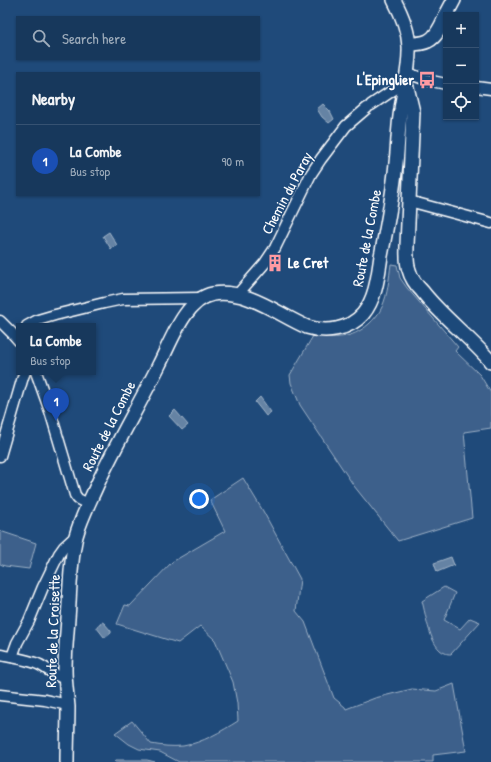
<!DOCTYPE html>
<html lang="en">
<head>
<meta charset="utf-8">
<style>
  :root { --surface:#17385c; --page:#203f62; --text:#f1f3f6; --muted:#9eacbb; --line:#365272; --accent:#90b9f0 }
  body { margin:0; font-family:"Patrick Hand",sans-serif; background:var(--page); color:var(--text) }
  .controls { position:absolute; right:12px; top:12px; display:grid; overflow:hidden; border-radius:0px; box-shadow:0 1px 3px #0004 }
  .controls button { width:36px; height:36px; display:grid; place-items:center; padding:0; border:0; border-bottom:1px solid var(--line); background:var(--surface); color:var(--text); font:20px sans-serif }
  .you { position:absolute; left:199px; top:499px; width:14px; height:14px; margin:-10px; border:3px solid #fff; border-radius:50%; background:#1a73e8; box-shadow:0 0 0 6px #1a73e833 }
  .badge { display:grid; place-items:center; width:26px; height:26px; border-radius:50%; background:var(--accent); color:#fff; font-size:13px; font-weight:700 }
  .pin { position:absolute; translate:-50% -33px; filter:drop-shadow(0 1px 2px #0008) }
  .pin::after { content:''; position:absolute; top:21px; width:14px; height:12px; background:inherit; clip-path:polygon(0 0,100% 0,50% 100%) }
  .popup { position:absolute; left:16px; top:323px; width:80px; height:52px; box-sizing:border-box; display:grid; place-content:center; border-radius:0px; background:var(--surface); filter:drop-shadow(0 1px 3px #0005); font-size:13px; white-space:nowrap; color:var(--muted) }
  .popup b { font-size:15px; color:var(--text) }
  .popup::after { content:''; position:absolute; left:50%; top:100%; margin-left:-8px; border:8px solid transparent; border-top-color:var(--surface) }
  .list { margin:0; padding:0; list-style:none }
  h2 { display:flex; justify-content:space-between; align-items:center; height:52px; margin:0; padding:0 16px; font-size:17px }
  h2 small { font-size:13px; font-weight:400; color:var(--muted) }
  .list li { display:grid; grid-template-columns:26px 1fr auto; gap:12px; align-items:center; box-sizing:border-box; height:72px; padding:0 16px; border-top:1px solid var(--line) }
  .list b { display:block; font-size:15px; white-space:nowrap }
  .list p { margin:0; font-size:13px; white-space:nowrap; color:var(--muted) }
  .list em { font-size:13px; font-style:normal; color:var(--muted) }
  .icon { flex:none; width:22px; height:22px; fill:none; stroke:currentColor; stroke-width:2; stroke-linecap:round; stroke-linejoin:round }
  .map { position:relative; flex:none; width:491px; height:762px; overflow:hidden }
  .search { position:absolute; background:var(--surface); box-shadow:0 1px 3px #0004; left:16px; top:16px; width:244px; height:44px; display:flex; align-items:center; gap:10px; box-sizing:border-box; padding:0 14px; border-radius:0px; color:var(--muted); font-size:15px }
  .panel { position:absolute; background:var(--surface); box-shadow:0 1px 3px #0004; left:16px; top:72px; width:244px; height:124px; border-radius:0px }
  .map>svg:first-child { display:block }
  .green { fill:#3c618b; stroke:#9eb0c5 }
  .water { fill:#6583a4; stroke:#a3b5c8 }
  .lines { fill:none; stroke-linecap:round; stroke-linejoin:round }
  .minor-casing { stroke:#fff; stroke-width:13 }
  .tertiary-casing { stroke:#fff; stroke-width:16 }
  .minor { stroke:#1f4a7a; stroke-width:10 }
  .tertiary { stroke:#1f4a7a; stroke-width:13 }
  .labels { text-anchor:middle; stroke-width:3; stroke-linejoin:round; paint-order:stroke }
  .poi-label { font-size:15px; font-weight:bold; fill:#fff; stroke:#1f4a7a; text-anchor:end }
  .street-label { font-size:15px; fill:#fff; stroke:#1f4a7a }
</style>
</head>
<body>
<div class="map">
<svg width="491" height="762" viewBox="0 0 491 762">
  <rect width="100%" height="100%" fill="#1f4a7a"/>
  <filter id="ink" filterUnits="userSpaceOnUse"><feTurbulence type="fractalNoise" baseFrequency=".025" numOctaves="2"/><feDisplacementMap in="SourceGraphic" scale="8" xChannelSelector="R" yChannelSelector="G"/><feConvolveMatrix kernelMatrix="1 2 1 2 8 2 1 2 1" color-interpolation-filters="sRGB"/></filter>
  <g filter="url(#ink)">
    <!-- green -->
    <g class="green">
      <path d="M391 264 397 265 400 278 407 288 458 347 455 351 480 375 491 393V428L464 432 472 518 398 541 354 486 300 405 291 383 290 375 313 336C336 338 350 340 369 324 374 319 379 314 382 307 388 294 389 278 391 264Z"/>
      <path d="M243 478 263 511 300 579 296 611 305 622 334 698 345 707 346 709 375 698 412 689 436 691 454 684 466 751 433 755V762H179L160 752 139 749 129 744 115 733 132 721 151 744C162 746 172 747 183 746 202 743 222 731 238 721L237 703 233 682 215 640 200 626 178 643 117 624 125 605 130 606 172 562 225 531 210 500Z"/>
      <polygon points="0,531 36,543 29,569 5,566 0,564"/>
      <path d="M444 587 455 593 444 620 460 629 470 618 480 622 451 654C449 654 447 654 445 653 430 648 426 615 422 601Z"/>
      <polygon points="116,760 147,760 155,762 115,762"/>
    </g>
    <!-- water -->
    <g class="water">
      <polygon points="323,104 330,111 334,119 329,123 322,117 317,109"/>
      <polygon points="109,232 117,245 111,249 103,236"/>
      <polygon points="260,397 271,412 266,416 255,402"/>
      <polygon points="175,410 188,425 182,430 169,416"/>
      <polygon points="451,557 454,565 437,572 434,563"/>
      <polygon points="102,622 104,623 111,631 111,633 106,637 104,637 97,628 97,626"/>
    </g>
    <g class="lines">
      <!-- minor casing -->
      <g class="minor-casing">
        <g id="minor">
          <polyline points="407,73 427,80 446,84"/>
          <polyline points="476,87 491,89"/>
          <polyline points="371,105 405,82"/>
          <polyline points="409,201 491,223"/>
          <polyline points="237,295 265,263 275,248 311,174 321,159 346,126 367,108"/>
          <polyline points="0,321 12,333 19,341"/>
          <polyline points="27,326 38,320 55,315 104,303 123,299 202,298"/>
          <polyline points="36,372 50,411 75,495 78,499 88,504"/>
          <polyline points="0,456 23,377 25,372"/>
          <path d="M0 655C11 657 31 660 40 665 49 670 56 676 65 679"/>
          <polyline points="12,657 17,643 29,621 43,587 59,554 64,547 77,535"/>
          <polyline points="0,695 45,700 68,705"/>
        </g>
      </g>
      <!-- tertiary casing -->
      <g class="tertiary-casing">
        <g id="tertiary">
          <polyline points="446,15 454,0"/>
          <path d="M409 44C415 44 422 44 428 41 437 37 442 24 446 15"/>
          <path d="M407 87 413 112 407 245C407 254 406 262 409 270 411 278 416 285 422 291 442 317 470 337 491 362"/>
          <path d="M67 762C67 744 68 725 68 707 67 695 65 682 65 670 65 648 68 625 69 603 70 580 71 558 76 536 81 518 90 501 97 485 116 444 139 405 159 365 171 342 185 299 213 294 248 289 277 314 307 327 326 333 349 330 363 314 376 298 378 276 381 256 387 226 393 195 396 163 398 145 398 127 401 109 404 88 410 67 409 46 408 29 402 15 394 0"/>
        </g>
      </g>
      <!-- minor -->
      <use href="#minor" class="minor"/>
      <!-- tertiary -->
      <use href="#tertiary" class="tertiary"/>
    </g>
  </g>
  <!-- icons -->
  <defs>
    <g id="bus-bare" transform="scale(1.38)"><path d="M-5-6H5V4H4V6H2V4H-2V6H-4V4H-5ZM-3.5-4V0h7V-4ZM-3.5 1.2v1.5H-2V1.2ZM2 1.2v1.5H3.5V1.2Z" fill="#ff9aa2" stroke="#1f4a7a" stroke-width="2.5" paint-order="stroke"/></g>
    <g id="building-bare" transform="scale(1.38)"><path d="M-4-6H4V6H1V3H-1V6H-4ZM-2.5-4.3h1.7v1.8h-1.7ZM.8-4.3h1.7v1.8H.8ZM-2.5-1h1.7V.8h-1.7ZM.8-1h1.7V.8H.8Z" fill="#ff9aa2" stroke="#1f4a7a" stroke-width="2.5" paint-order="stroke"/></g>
  </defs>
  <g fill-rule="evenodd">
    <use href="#bus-bare" x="427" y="80"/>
    <use href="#building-bare" x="275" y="263"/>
  </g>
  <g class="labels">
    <!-- poi labels -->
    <g class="poi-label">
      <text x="414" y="85">L'Epinglier</text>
      <text x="288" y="268" text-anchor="start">Le Cret</text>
    </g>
    <!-- street labels -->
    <g class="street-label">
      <text transform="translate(287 193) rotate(-62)" y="5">Chemin du Paray</text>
      <text transform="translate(367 238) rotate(-79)" y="5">Route de la Combe</text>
      <text transform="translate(109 426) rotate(-63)" y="5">Route de la Combe</text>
      <text transform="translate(53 631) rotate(-88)" y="5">Route de la Croisette</text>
    </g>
  </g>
</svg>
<div class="controls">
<button>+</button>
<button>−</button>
<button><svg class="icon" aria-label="locate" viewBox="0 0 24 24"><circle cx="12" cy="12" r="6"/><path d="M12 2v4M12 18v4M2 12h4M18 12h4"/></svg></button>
</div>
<div class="you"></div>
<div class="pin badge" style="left:56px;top:421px;background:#1a4fb4">1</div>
<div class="popup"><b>La Combe</b>Bus stop</div>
<div class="search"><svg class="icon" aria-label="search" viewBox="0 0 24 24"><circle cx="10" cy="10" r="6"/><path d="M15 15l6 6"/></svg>Search here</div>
<section class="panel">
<h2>Nearby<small></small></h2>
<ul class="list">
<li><span class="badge" style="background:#1a4fb4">1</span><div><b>La Combe</b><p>Bus stop</p></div><em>90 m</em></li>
</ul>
</section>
</div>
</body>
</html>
